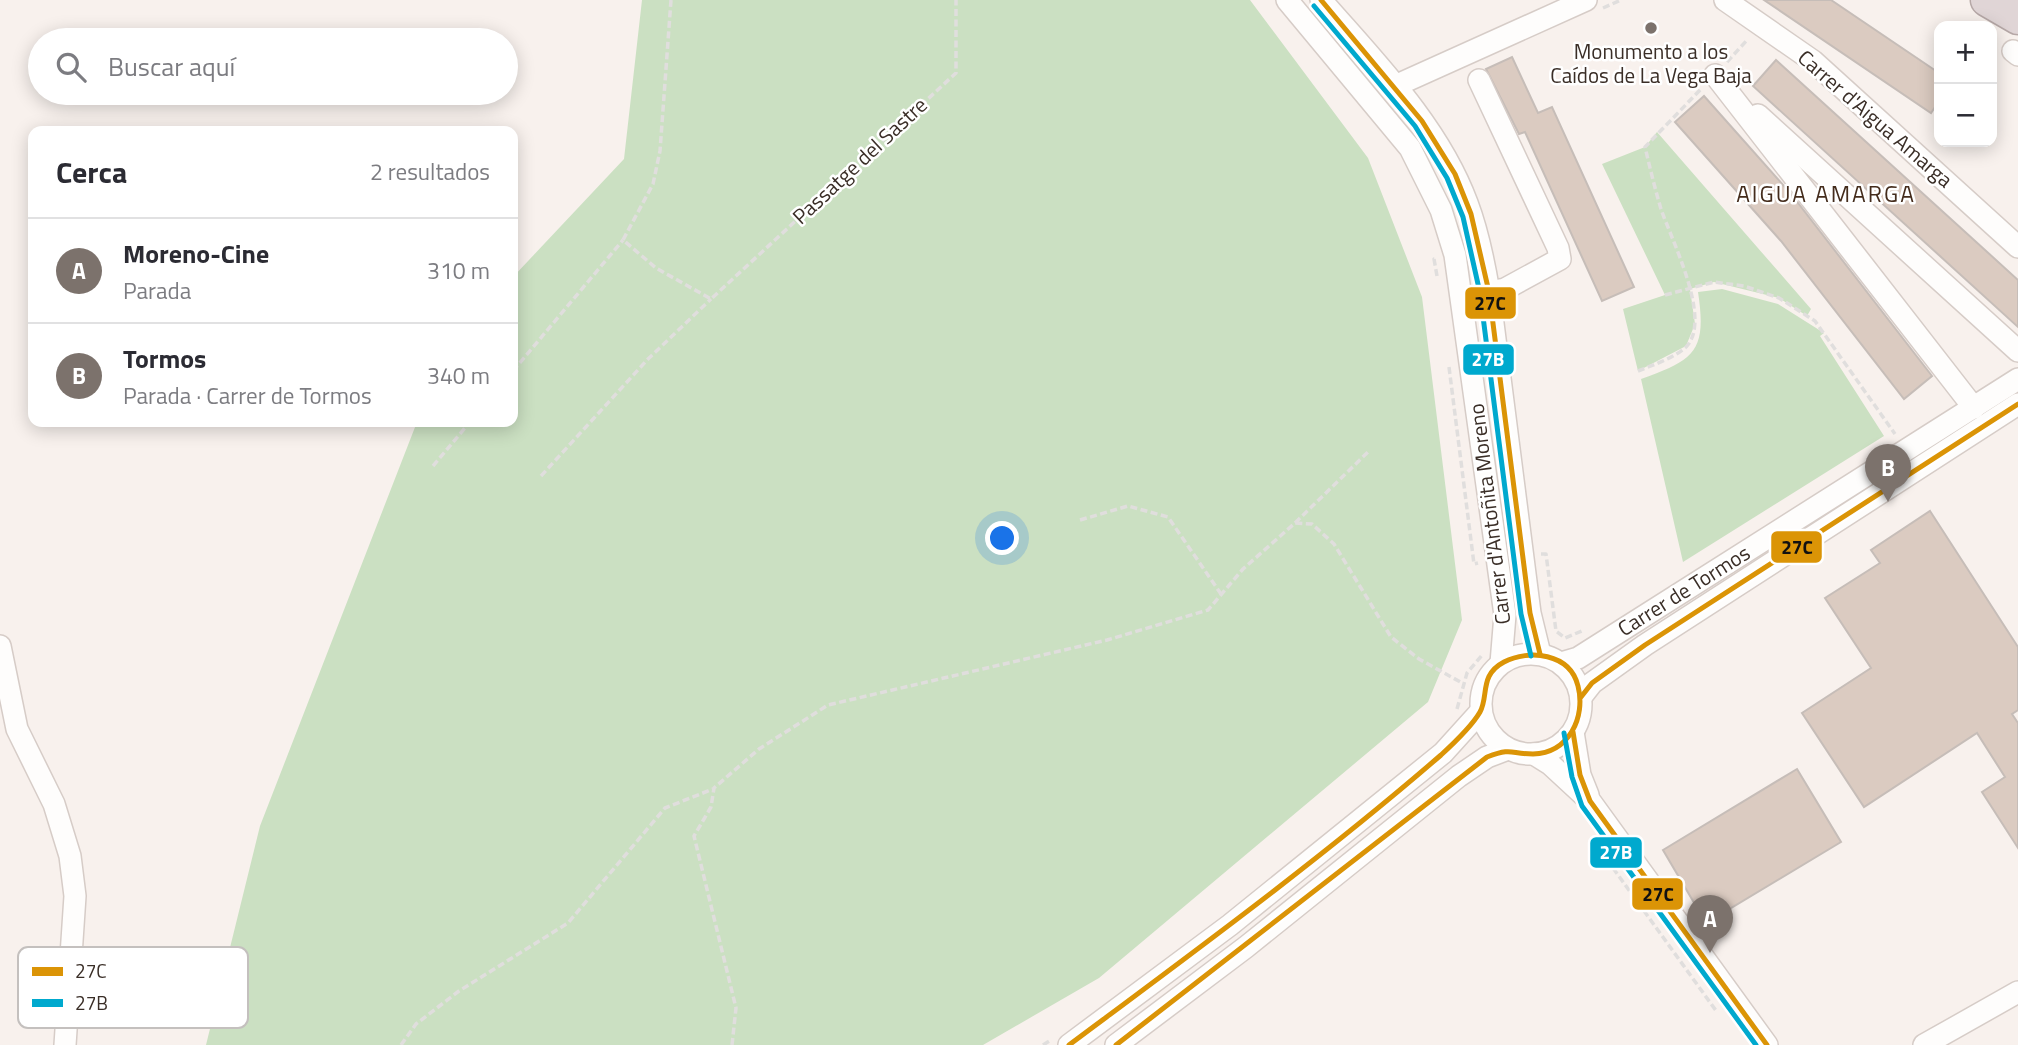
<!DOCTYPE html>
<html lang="es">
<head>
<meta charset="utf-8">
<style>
  :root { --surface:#fff; --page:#f7f7f7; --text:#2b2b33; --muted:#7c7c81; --line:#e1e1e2; --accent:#7c726c }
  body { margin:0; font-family:"Titillium Web",sans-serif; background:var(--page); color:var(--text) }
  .controls { position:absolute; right:21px; top:21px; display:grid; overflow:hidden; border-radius:14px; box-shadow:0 4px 18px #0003 }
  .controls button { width:63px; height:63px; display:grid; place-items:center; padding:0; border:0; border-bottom:2px solid var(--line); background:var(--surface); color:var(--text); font:35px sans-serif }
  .you { position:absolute; left:1003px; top:539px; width:24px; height:24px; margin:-18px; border:5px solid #fff; border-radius:50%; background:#1a73e8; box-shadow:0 0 0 10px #1a73e833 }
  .badge { display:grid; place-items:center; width:46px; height:46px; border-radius:50%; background:var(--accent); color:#fff; font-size:23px; font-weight:700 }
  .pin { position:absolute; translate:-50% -58px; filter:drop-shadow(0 2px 4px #0008) }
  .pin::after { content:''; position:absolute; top:37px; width:24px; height:21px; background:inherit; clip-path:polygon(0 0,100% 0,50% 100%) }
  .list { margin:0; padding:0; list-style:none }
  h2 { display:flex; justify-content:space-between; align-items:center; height:91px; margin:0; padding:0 28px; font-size:30px }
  h2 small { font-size:23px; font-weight:400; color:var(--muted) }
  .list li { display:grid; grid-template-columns:46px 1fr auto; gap:21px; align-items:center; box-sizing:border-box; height:105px; padding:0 28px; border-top:2px solid var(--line) }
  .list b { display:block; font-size:26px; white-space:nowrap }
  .list p { margin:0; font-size:23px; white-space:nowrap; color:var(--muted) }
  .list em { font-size:23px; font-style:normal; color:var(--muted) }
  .icon { flex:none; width:38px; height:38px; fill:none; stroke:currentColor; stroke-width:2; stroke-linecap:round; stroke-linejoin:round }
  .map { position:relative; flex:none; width:2018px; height:1045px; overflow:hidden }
  .search { position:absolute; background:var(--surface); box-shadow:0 4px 18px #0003; left:28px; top:28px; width:490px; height:77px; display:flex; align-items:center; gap:18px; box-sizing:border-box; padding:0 24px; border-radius:38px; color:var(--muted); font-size:26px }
  .panel { position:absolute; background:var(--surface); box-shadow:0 4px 18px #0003; left:28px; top:126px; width:490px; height:301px; border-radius:14px }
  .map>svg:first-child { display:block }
  .green { fill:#cbe0c2 }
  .building { fill:#dbcbc1; stroke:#c6bdb8; stroke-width:2 }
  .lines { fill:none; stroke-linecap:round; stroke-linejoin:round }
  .minor-casing { stroke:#d6ccc7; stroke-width:24 }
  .highway-casing { stroke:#b6a8a7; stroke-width:35 }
  .path { stroke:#e0dedd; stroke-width:3.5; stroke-dasharray:7 3.5; stroke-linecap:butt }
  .minor { stroke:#fefdfc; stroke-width:21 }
  .highway { stroke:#e0d5d6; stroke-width:32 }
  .bus-1-casing { stroke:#fff; stroke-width:10 }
  .bus-2-casing { stroke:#fff; stroke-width:10 }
  .bus-1 { stroke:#db9406; stroke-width:5 }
  .bus-2 { stroke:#00a9ce; stroke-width:5 }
  .poi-dot { fill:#7c726c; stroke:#fff; stroke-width:2.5 }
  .labels { text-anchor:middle; stroke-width:5; stroke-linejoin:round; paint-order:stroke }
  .poi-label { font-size:21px; fill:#3a2e27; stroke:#fff }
  .street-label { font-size:21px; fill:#3a2e27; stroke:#fff }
  .neighbourhood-label { font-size:23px; letter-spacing:2px; fill:#442c1c; stroke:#fff }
  .key { fill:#fff; stroke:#c4c0be; stroke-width:2 }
  .key-label { font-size:19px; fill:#3a2e27 }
  .line-badge { stroke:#fff; stroke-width:2.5 }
  .badge-label { font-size:19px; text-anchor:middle; font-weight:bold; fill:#fff }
  .pale-badge-label { font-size:19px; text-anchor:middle; font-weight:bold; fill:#111 }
</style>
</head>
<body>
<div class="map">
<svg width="2018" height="1045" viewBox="0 0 2018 1045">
  <rect width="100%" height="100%" fill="#f8f1ed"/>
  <!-- green -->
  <g class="green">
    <polygon points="642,0 1250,0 1368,158 1422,297 1462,620 1428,702 1099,978 983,1045 206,1045 260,826 417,422 513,422 513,277 624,159"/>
    <polygon points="1657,132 1811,309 1807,316 1779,298 1714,282 1690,289 1695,324 1686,346 1638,371 1623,309 1665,295 1602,164 1645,147"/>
    <path d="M1722 289 1778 304 1824 333 1820 336 1884 436 1683 562 1641 379C1695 360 1707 351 1698 292Z"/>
  </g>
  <!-- building -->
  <g class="building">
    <polygon points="1764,0 1831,0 1939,73 1939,101 1931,113"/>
    <polygon points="1512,57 1538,113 1552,107 1634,287 1602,301 1525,132 1519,134 1486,69"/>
    <polygon points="1776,60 2018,280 2018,327 1753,86"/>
    <polygon points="1704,96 1791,194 1932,376 1904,399 1781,241 1675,122"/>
    <polygon points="1930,511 2018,647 2018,710 2012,714 2018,723 2018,848 1982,792 2005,777 1977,733 1864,807 1802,713 1871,668 1825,598 1880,563 1871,550"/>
    <polygon points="1797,769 1841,842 1706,923 1663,850"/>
  </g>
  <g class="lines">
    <!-- minor casing -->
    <g class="minor-casing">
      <g id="minor">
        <polyline points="1287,0 1410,148 1441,210 1455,255 1505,615 1501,663"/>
        <path d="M1321 0C1375 62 1438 125 1467 203 1478 232 1484 262 1489 292L1530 613 1540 654"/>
        <polyline points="1725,0 1813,61 2018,247"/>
        <polyline points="2013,51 2018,55"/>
        <polyline points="1715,75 1974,408"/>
        <polyline points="1479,80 1558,248 1560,259 1505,289 1489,292"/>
        <polyline points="1395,86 1586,0"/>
        <polyline points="1758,115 2018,351"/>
        <polyline points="0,646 17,729 54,804 70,856 75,896 65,1045"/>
        <circle cx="1531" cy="704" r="50"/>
        <polyline points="1561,663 1578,658 2018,379"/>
        <polyline points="1581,697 1592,683 1645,645 2018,404"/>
        <polyline points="1573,732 1580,775 1588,795"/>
        <polyline points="1534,754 1550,764 1590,801 1767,1045"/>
        <polyline points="1069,1045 1230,925 1443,753 1481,711"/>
        <polyline points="1116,1045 1246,947 1459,776 1487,757 1508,749"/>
        <polyline points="1924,1045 2018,992"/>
      </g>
    </g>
    <!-- highway casing -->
    <g class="highway-casing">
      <polyline id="highway" points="1987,0 2018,18"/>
    </g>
    <!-- path -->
    <g class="path">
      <polyline points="671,0 660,151 653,184 623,240 656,268 711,299 956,73 956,0"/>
      <polyline points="1603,8 1621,0"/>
      <polyline points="1727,62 1748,39"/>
      <polyline points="1437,276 1434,259 1437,259"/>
      <polyline points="1665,295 1714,282 1744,286 1779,298 1815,321 1895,434"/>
      <polyline points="1449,367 1474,564 1478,563"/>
      <polyline points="513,371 623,240"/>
      <path d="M1638 371C1653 365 1674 358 1686 347 1713 320 1671 239 1661 209 1655 189 1650 168 1645 147L1702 88"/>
      <polyline points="433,466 470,422"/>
      <polyline points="541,476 648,359 711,299"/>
      <polyline points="1080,520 1128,506 1168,517 1221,594"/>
      <polyline points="1295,523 1368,452"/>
      <polyline points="1541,554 1546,554 1556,631 1565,638 1584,630"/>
      <polyline points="1457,709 1467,673 1483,654"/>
      <polyline points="1613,868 1717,1012"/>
      <polyline points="401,1045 416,1024 459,991 568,923 665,808 713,789"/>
      <polyline points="732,1045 736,1008 694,836 711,807 714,788 759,749 828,705 1107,640 1208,610 1243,569 1295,523 1312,524 1334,544 1391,637 1419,659 1464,684"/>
      <polyline points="1043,1045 1051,1040"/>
    </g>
    <!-- minor -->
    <use href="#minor" class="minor"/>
    <!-- highway -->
    <use href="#highway" class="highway"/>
    <!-- bus-1 casing -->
    <g class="bus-1-casing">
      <g id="bus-1">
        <polyline points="1321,0 1422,121 1455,174 1471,214 1489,292 1530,613 1540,654"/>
        <polyline points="1581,697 1592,683 1645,645 2018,404"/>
        <polyline points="1573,732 1580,775 1590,801 1767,1045"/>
        <path d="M1069 1045C1195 951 1322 858 1441 755 1453 744 1472 726 1480 712 1489 696 1479 675 1504 662 1529 649 1570 653 1578 686 1586 717 1569 753 1533 754 1509 754 1514 747 1487 757L1116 1045"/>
      </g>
    </g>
    <!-- bus-2 casing -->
    <g class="bus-2-casing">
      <g id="bus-2">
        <polyline points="1314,6 1415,126 1447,178 1463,217 1480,293 1521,614 1531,656"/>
        <polyline points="1564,733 1572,777 1582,806 1756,1045"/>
      </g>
    </g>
    <!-- bus-1 -->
    <use href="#bus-1" class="bus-1"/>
    <!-- bus-2 -->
    <use href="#bus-2" class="bus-2"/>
  </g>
  <!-- markers -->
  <circle class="poi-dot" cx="1651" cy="28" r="7"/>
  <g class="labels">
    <!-- poi labels -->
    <g class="poi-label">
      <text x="1651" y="59">Monumento a los<tspan x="1651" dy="24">Caídos de La Vega Baja</tspan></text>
    </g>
    <!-- street labels -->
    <g class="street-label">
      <text transform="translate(1875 119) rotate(41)" y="7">Carrer d'Aigua Amarga</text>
      <text transform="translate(860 161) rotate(-43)" y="7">Passatge del Sastre</text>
      <text transform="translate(1490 514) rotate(-97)" y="7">Carrer d'Antoñita Moreno</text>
      <text transform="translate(1684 591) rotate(-32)" y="7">Carrer de Tormos</text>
    </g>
    <!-- neighbourhood labels -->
    <g class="neighbourhood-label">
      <text x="1826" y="202">AIGUA AMARGA</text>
    </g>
  </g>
  <!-- legend -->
  <rect x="18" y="947" width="230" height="81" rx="10" class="key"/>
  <rect x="32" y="967" width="31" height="9" fill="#db9406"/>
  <rect x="32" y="999" width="31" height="8" fill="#00a9ce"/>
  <g class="key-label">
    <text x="75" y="978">27C</text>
    <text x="75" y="1010">27B</text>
  </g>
  <g class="line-badge">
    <rect x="1464" y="286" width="53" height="34" rx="7" fill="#db9406"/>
    <rect x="1462" y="343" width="53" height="33" rx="7" fill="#00a9ce"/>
    <rect x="1770" y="530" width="53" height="34" rx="7" fill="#db9406"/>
    <rect x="1589" y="836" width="54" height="33" rx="7" fill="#00a9ce"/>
    <rect x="1631" y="877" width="53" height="34" rx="7" fill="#db9406"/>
  </g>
  <g class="badge-label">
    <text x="1488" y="366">27B</text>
    <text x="1616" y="859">27B</text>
  </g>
  <g class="pale-badge-label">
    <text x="1490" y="310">27C</text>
    <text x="1797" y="554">27C</text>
    <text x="1658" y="901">27C</text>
  </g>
</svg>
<div class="controls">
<button>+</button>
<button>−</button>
</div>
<div class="you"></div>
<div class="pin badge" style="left:1710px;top:953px">A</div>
<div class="pin badge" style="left:1888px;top:502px">B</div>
<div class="search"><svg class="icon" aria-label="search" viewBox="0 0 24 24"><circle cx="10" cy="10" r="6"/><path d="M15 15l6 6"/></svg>Buscar aquí</div>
<section class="panel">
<h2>Cerca<small>2 resultados</small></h2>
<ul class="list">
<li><span class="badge">A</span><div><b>Moreno-Cine</b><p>Parada</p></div><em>310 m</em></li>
<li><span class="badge">B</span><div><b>Tormos</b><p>Parada · Carrer de Tormos</p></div><em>340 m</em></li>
</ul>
</section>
</div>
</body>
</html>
